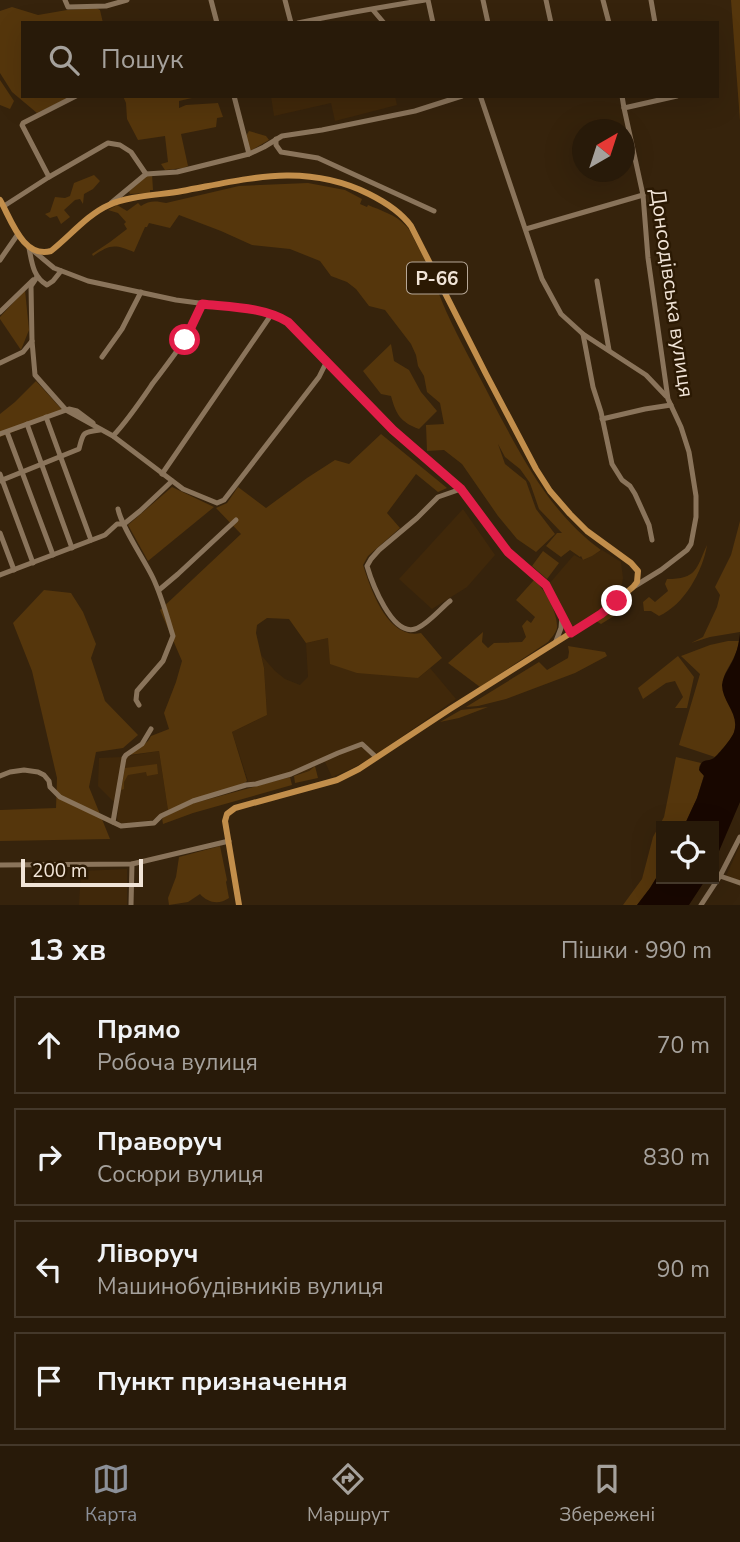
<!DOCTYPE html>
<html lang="uk">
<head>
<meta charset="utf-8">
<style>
  :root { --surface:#281a09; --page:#342717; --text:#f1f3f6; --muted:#a5a19c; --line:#44382a; --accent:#8c9099 }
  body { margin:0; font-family:"Nunito Sans",sans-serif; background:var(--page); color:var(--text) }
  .controls { position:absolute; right:21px; bottom:21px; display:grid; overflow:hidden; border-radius:0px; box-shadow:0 7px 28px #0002 }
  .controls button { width:63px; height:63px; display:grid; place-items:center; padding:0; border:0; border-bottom:2px solid var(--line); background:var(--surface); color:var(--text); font:35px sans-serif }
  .compass { position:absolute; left:572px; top:119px; width:63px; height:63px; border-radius:50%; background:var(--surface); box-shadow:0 7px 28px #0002; rotate:39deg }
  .scale { position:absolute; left:21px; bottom:18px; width:122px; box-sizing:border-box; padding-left:7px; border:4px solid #f1e4d7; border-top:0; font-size:19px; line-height:24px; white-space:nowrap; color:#f1e4d7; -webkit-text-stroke:5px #2b1903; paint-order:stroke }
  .stop { position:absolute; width:21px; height:21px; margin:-16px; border:5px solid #e11d48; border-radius:50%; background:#fff }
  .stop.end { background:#e11d48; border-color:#fff; box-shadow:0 2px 7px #0008 }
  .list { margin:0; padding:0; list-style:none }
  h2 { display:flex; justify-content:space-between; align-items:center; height:91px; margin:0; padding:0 28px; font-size:30px }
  h2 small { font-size:23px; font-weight:400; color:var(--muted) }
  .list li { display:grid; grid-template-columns:46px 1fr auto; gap:21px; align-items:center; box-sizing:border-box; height:98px; margin:0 14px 14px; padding:0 14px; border:2px solid var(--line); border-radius:0px }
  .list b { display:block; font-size:26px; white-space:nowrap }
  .list p { margin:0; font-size:23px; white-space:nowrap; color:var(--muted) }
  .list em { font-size:23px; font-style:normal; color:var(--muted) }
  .icon { flex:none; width:38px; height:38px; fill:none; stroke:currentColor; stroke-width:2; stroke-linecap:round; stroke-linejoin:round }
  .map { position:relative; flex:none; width:740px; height:905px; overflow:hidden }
  .search { position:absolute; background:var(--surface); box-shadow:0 7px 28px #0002; left:21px; right:21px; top:21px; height:77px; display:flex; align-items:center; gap:18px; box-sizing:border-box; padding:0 24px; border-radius:0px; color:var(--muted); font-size:26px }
  .sheet { height:539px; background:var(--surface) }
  nav { display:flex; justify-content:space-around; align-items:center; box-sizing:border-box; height:98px; border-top:2px solid var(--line); background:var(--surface); font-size:19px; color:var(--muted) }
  nav a { display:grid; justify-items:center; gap:4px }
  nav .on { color:var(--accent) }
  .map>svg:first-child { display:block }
  .built { fill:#40280a }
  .green { fill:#55360c }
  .water { fill:#180700 }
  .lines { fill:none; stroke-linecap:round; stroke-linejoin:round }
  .minor { stroke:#8a745b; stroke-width:5 }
  .major { stroke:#c28e4b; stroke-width:6 }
  .route { stroke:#e11d48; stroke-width:9 }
  .labels { text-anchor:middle; stroke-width:5; stroke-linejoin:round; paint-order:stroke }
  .shield { fill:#2b1903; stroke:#b6a797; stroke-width:2 }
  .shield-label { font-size:19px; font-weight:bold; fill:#f1e4d7 }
  .street-label { font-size:21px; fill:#f1e4d7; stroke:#2b1903 }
</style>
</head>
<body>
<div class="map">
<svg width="740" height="905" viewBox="0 0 740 905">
  <rect width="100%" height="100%" fill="#36230c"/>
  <!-- built -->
  <g class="built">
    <polygon points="271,96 395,96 397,105 335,121 331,103 274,116"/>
    <polygon points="463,509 495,555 467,587 432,609 399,579"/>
    <polygon points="602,550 621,562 623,578 620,595 600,612 578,627 572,625 549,584 574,555 584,560"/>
    <polygon points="328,638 418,678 430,668 456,699 371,758 351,769 332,777 325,762 315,765 309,771 250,787 232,732 267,715 264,668 261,655 275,671 285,679 300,685 308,677 306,643"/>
    <polygon points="159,751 168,810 153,820 122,824 117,820 119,801 114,802 98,786 99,758 122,757"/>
    <polygon points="740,845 740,881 726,876"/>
    <polygon points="127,869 127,905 79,905 81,871"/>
  </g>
  <!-- green -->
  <g class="green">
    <polygon points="731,0 740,0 740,121"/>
    <polygon points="12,7 38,15 67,10 96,8 100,10 103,23 23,23 23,96 72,96 37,113 12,92 0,73 0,11"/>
    <polygon points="0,80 14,101 10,109 0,105"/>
    <polygon points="123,96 192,96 192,98 179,101 179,108 186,105 218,103 223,117 217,118 216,127 181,134 188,166 183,168 165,170 161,164 168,162 165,136 138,140 127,119 126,103"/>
    <polygon points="249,131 266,136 269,140 250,151 246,136"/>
    <polygon points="152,174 153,190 150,190 150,193 130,194 129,191 148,175"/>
    <polygon points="94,175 100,181 93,189 84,194 83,204 80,199 75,200 64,210 70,217 61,224 57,216 50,218 45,214 50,212 55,197 65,198 70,196 74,183"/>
    <path d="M308 183 345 190 362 199 360 204 367 207 368 205C380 210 396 215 405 225 410 229 413 237 416 243 429 265 436 288 446 311 460 342 477 371 492 401 522 457 549 512 601 550L592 556 583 560 581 556 580 557 570 550 561 557 546 546 557 533H562L539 509 530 483 520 469 505 457 498 444 505 464 526 481 536 509 555 534 536 552 517 539 498 516 462 464 444 450 427 451 426 425 444 424 440 403 427 392 424 376 418 366 416 355 411 344 385 310 369 306 356 289 347 282 331 276 320 261 290 249 252 245 221 231 179 215 170 228 149 223 147 227H145L134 252C115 244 110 244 93 256L92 254 110 242 127 229 124 224 126 222 118 213 108 210 117 205 127 211 138 203 141 206C149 200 157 201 166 203L239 186Z"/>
    <polygon points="25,290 29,330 21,350 0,319 0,317"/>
    <path d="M391 344 394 361 409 370 421 392 437 411 419 429C400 422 396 414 391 396L381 394 363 371Z"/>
    <polygon points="36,381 64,412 0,437 0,414 15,402"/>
    <path d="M381 434 447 488 438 492 416 474 387 513 400 528 368 556 363 565C371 589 387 640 421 633L442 658 418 678 357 673 330 664 328 638 306 643 289 619 267 618 257 625 256 633 264 668 267 715 232 732 247 781 244 783 168 810 159 751 129 755 148 741 151 736 169 729 164 713 176 682 182 661 160 610 241 534 216 508 227 503 238 487 266 508 307 478 335 460 349 464Z"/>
    <polygon points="172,487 214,507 148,561 128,525"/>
    <polygon points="740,521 740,632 710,637 691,643 703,637 717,607 720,595 715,587 731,555"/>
    <path d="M707 545C703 571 684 605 659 616L651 611H644L643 602 649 597 655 602 668 591 665 584 667 579C697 579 696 569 707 545Z"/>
    <polygon points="543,551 559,563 547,579 532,566"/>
    <path d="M534 580C545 589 558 613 557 628 556 633 551 638 548 642L480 687 448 663 483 632 482 642 488 648 494 643 522 642 526 637 522 626 527 620 531 623 535 617 516 600Z"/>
    <polygon points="44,590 71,593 83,612 96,644 91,658 105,701 138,735 123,748 96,752 89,787 110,839 0,841 0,810 56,808 57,778 32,671 13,623"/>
    <polygon points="627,596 632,605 601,624 596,621 610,608"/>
    <path d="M728 641H739C738 647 737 652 734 657 731 664 726 670 724 677 719 698 740 711 735 730 732 740 722 749 715 757L679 745 700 674 681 656 710 645Z"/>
    <polygon points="568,646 605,652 607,656 575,673 506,699 478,706 466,707 539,662 547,670 568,658 569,652"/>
    <polygon points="678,656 694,677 687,708 675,708 683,697 675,681 666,683 643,699 638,688"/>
    <polygon points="488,707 459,718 440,722 461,710"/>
    <polygon points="676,757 701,763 699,767 700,772 704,775 697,798 684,826 661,826 661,870 650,888 637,905 623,905 642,879 653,837 664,817"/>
    <polygon points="157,764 158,774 147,776 146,772 128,775 124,782 124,789 121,790 125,768"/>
    <polygon points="315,766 318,778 295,783 294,776 309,771"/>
    <polygon points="290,777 292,785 193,813 163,824 162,818 191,804"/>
    <path d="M220 846 227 880 226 882 229 898C219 905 208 903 200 894L188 902 169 905 168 898 176 877 179 857Z"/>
  </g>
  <!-- water -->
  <g class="water">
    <path d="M740 634V802L714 863V826H684L697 798 704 776 699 770C702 757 705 763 714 758 719 754 732 738 734 732 740 714 722 702 722 685 723 674 732 665 735 655 738 648 739 641 740 634Z"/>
    <polygon points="661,870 661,879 706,879 689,905 637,905 650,888"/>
  </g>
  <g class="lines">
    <!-- minor -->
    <g class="minor">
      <polyline points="65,0 68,7 106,6 127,0"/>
      <polyline points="211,0 217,23"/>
      <polyline points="285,0 291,23"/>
      <polyline points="428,0 433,23"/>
      <polyline points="483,0 488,23"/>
      <polyline points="546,0 551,23"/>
      <polyline points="603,0 609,23"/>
      <polyline points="651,0 655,23"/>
      <polyline points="373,10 384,23"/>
      <path d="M298 23C340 14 382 7 425 0"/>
      <polyline points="234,96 249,154"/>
      <polyline points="622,96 624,108 643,195 648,258 668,399 681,427 689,452 696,496 696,517 691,544 687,550 661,570 635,586"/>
      <polyline points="481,98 542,279 561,314 583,334 593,387 601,412 612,464 622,480 630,486 635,494 649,525 652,540"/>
      <polyline points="624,108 677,96"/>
      <polyline points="276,139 276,145 281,152 318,158 434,211"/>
      <polyline points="146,174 177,172 249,154 264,147 282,136 322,130 415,111 462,96"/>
      <polyline points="49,177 22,125 23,123 76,96"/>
      <polyline points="111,203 146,174"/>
      <polyline points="4,206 49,177 108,143 120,145 131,152 146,174"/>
      <polyline points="526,229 643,195"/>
      <path d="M29 248C32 263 33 277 47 285L53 281 61 271"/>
      <polyline points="30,248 54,268 88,281 176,300 252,310 283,318 288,322 393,430 461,489 508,552 546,585 562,616 561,628 556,641"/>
      <polyline points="0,260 18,234"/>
      <polyline points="37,277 31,286 32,341 35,375 66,410 113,436 183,489 217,503 224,500 319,377 327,361"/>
      <polyline points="597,281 609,350"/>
      <polyline points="0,312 33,280"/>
      <polyline points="583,334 646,375 666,396"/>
      <polyline points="102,357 122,329 141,292"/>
      <polyline points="0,363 23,352 32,341"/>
      <polyline points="46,417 91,540"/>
      <polyline points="602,419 645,409 671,405"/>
      <polyline points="27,424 72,548"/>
      <polyline points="7,432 53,555"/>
      <polyline points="0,434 69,409 77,411 93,423"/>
      <path d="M113 436C128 420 140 402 153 383 172 358 192 334 202 304"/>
      <polyline points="0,474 33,563"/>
      <polyline points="162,474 271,315"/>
      <path d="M0 481 79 449C83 433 82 432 100 430"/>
      <path d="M118 509C122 528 144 559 153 578 162 597 167 617 173 636L163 661 137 691 136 700 139 705"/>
      <polyline points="0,533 14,570"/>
      <polyline points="0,575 105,535 117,524 124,524 140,511 172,481"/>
      <polyline points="159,590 178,574 236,520"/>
      <path d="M450 601C441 608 426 626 415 629 392 636 372 583 367 566L371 559 379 550 417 518 438 497 461 489"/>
      <polyline points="0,776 10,772 24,770 38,772 44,775 49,781 50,787 60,797 121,826 154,823 161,816 193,801 246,785 256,784 291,774 338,753 362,744 376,757"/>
      <polyline points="113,822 124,758 126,755 142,744 151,729"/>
      <polyline points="0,865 132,864 229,841"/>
      <polyline points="720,876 740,883"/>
      <polyline points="131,905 132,864"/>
      <polyline points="701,905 720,876 740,837"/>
    </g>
    <!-- major -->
    <path class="major" d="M0 200C11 219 23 259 51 251 69 237 88 214 109 205 128 196 160 195 182 191 248 179 304 162 369 194 385 202 400 211 411 226L486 374 536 469 550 491 570 514 587 531 631 563 638 571 637 582 633 587 601 614 450 709 359 769 337 780 235 808 227 814 225 821 239 905"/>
  </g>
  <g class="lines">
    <!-- route -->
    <path class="route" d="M185 340 202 304C230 307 264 307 288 322L393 430 461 489 508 552 546 585 571 633 601 614 617 601"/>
  </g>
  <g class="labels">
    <!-- shield labels -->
    <rect class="shield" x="407" y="262.5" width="60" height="31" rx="5"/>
    <g class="shield-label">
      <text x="437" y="285">Р-66</text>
    </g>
    <!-- street labels -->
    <g class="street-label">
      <text transform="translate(672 293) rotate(82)" y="7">Донсодівська вулиця</text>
    </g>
  </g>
</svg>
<div class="controls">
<button><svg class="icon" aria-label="locate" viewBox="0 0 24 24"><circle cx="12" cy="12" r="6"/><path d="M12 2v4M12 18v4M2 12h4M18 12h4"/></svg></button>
</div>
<svg class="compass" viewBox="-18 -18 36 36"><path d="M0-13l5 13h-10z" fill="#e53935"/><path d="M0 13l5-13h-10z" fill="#a5a19c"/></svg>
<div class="scale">200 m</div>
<div class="stop" style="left:185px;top:340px"></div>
<div class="stop end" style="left:617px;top:601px"></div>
<div class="search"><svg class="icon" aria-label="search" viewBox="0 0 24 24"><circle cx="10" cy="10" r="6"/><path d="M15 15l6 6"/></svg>Пошук</div>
</div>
<section class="sheet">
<h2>13 хв<small>Пішки · 990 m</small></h2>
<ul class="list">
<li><svg class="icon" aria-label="ahead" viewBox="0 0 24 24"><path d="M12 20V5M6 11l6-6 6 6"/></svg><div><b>Прямо</b><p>Робоча вулиця</p></div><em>70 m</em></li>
<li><svg class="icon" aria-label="right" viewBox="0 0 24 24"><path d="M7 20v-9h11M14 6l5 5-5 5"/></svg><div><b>Праворуч</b><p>Сосюри вулиця</p></div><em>830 m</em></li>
<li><svg class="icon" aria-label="left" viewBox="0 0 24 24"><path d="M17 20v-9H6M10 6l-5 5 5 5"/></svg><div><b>Ліворуч</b><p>Машинобудівників вулиця</p></div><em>90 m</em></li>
<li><svg class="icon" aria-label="arrive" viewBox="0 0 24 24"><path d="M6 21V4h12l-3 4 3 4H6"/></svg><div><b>Пункт призначення</b></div></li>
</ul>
</section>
<nav>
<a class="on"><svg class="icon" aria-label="map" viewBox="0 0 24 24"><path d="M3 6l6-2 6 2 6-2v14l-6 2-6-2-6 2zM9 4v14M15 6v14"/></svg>Карта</a>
<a><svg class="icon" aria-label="directions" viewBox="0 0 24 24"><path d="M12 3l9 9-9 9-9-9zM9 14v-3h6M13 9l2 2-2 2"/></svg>Маршрут</a>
<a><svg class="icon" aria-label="saved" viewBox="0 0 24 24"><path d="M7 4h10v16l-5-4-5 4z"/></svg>Збережені</a>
</nav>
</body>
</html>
